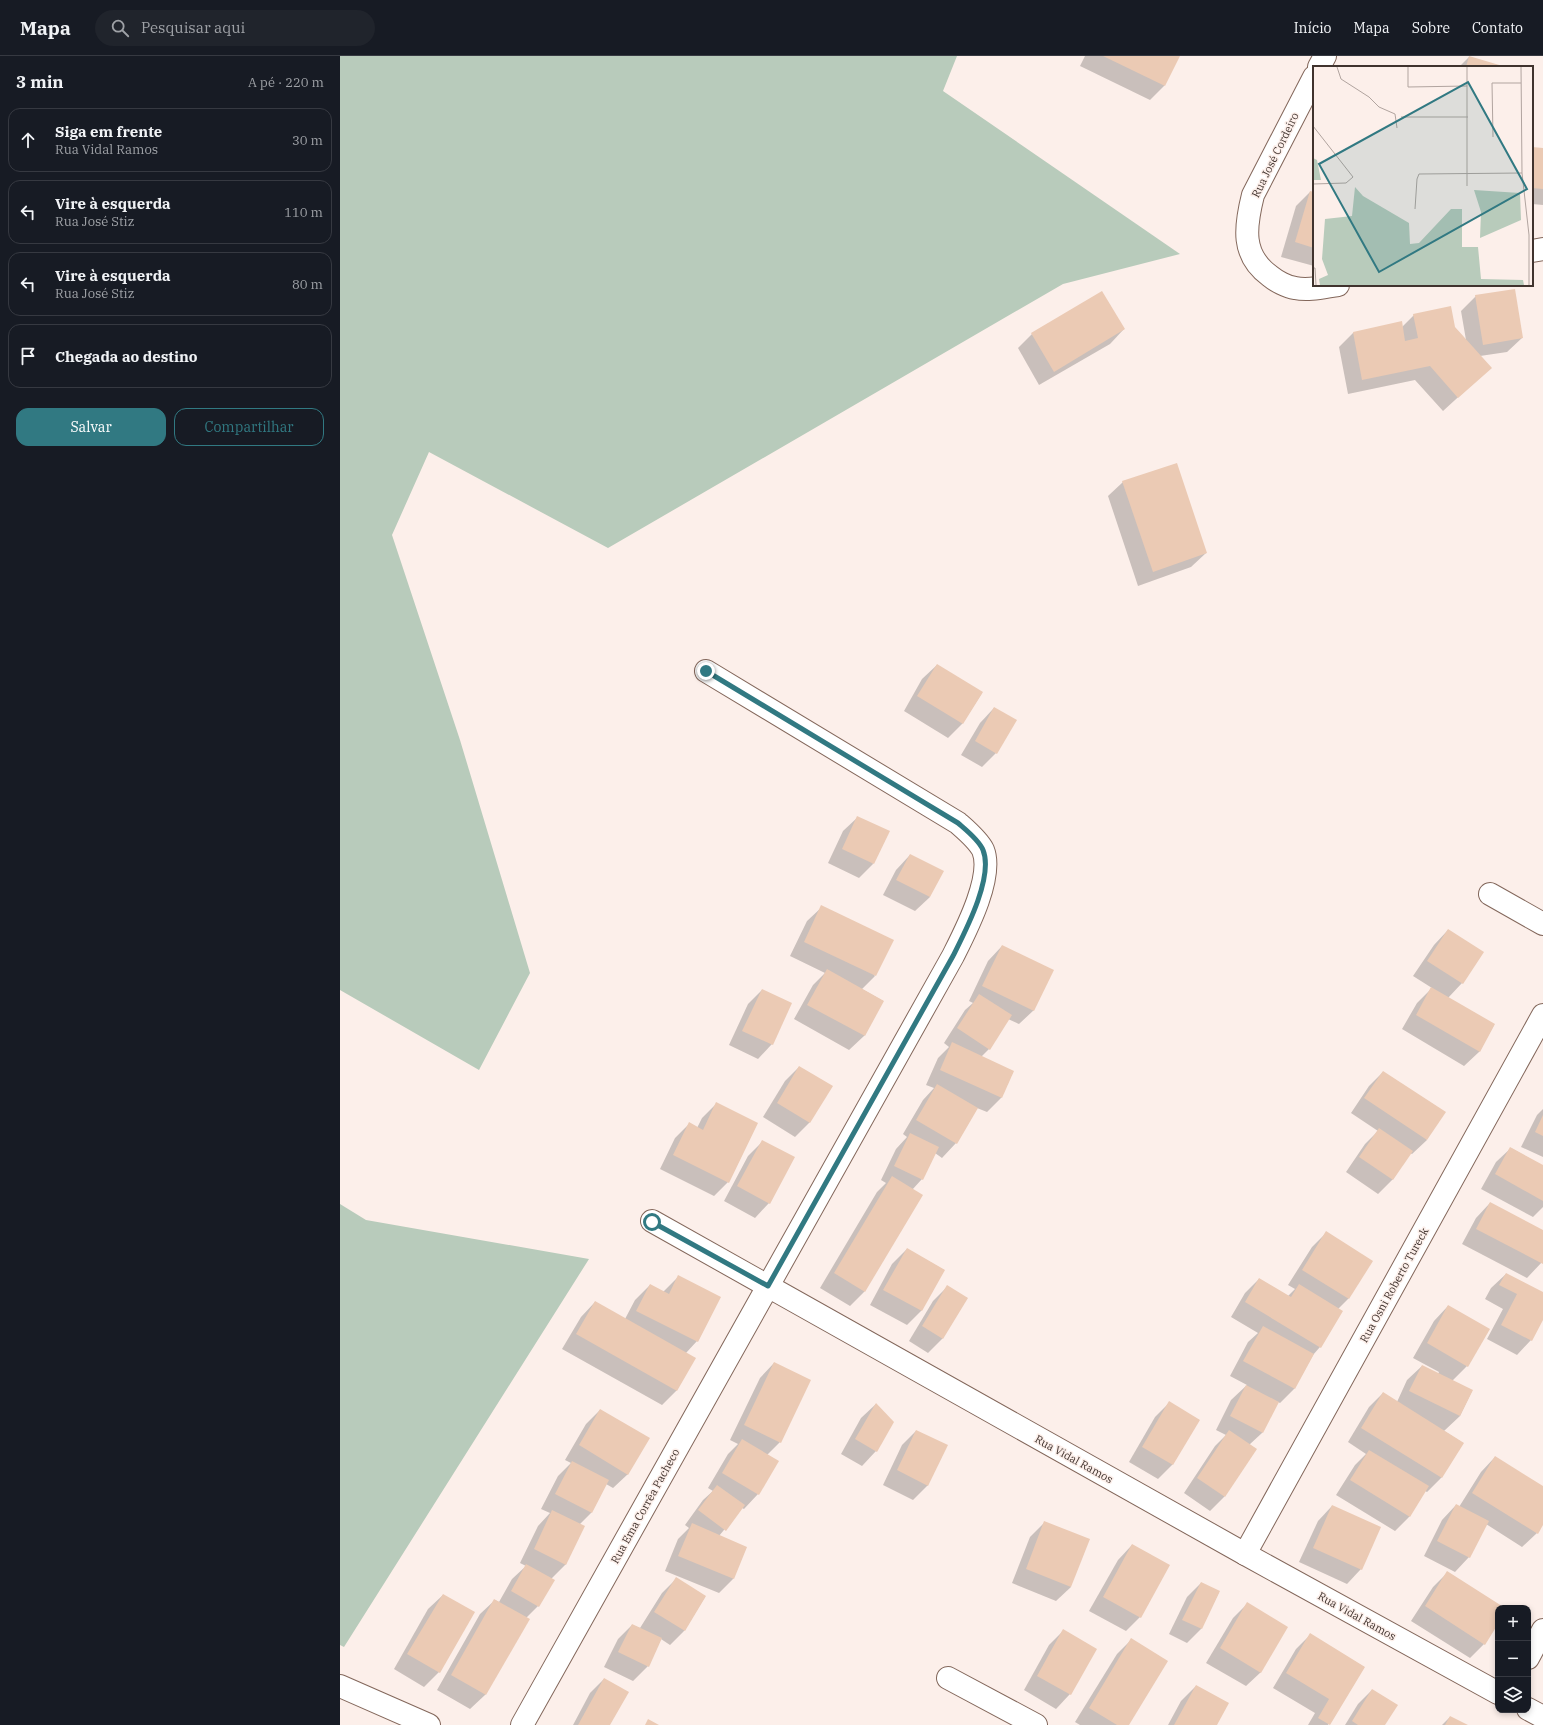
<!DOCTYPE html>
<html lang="pt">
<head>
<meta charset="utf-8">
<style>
  :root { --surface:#171b24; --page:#20242c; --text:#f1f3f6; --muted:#9ea1a6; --line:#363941; --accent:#317982 }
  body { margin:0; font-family:"IBM Plex Serif",serif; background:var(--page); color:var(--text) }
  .controls { position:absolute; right:12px; bottom:12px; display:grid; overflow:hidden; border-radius:8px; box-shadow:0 2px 6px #0003 }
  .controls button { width:36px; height:36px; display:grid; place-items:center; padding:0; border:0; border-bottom:1px solid var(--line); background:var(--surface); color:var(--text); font:20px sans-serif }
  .stop { position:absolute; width:12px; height:12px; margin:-9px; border:3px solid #317982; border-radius:50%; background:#fff }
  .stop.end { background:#317982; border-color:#fff; box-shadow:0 1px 4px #0008 }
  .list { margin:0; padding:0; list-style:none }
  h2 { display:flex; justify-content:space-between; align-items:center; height:52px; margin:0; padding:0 16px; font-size:17px }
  h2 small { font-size:13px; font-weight:400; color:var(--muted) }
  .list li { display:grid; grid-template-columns:26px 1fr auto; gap:12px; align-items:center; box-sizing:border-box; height:64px; margin:0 8px 8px; padding:0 8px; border:1px solid var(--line); border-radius:12px }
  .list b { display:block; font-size:15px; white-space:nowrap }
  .list p { margin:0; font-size:13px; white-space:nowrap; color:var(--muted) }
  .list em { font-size:13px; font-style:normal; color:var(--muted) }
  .actions { display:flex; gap:8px; padding:12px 16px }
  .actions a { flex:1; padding:9px 0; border:1px solid var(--accent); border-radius:12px; text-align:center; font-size:14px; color:var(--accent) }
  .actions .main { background:var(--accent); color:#fff }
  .icon { flex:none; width:22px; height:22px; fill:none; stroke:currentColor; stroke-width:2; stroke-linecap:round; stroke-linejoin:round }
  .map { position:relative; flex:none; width:1203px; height:1669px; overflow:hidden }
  header { display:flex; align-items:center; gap:24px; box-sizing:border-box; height:56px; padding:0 20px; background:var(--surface); border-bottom:1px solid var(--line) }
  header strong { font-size:19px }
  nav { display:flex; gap:22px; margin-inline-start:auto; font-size:14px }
  .search { width:280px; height:36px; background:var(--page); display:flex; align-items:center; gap:10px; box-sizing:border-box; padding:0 14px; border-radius:22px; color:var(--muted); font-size:15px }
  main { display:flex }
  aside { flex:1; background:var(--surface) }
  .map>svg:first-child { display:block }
  .green { fill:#b8cbbb }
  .shadow { fill:#0003 }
  .building { fill:#ebcab4 }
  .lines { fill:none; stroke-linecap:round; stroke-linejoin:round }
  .minor-casing { stroke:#83675b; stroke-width:24 }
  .minor { stroke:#fff; stroke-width:22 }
  .route { stroke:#317982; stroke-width:5 }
  .labels { text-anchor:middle; stroke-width:3; stroke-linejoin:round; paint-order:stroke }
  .street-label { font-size:11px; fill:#40332e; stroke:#fcefea }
  .inset-road { fill:none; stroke:#b1a49f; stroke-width:1 }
  .view { fill:#317982; fill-opacity:0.15; stroke:#317982; stroke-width:2 }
  .inset-edge { fill:none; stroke:#40332e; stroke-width:2 }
</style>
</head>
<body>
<header>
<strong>Mapa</strong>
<div class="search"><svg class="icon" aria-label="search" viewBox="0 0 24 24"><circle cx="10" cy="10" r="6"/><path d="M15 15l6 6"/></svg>Pesquisar aqui</div>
<nav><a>Início</a><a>Mapa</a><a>Sobre</a><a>Contato</a></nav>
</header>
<main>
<aside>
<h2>3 min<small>A pé · 220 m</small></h2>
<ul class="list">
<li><svg class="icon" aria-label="ahead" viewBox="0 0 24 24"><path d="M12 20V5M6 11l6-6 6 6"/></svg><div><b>Siga em frente</b><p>Rua Vidal Ramos</p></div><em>30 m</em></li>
<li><svg class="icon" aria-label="left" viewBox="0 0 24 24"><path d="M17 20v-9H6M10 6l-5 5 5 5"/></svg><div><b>Vire à esquerda</b><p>Rua José Stiz</p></div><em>110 m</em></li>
<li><svg class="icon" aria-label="left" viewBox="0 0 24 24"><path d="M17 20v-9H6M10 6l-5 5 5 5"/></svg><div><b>Vire à esquerda</b><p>Rua José Stiz</p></div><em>80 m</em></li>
<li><svg class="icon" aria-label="arrive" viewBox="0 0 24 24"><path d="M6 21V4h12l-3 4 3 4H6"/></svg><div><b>Chegada ao destino</b></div></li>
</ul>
<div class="actions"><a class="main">Salvar</a><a>Compartilhar</a></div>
</aside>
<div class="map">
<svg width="1203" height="1669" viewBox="0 0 1203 1669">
  <rect width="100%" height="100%" fill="#fcefea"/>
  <!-- green -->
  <g class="green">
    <polygon points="0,0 617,0 603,35 840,198 723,228 268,492 89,396 52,479 120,684 190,917 139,1014 0,934"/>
    <polygon points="0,1148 26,1164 249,1203 4,1591 0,1589"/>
  </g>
  <!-- shadow -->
  <g class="shadow">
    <polygon points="745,0 839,0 824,30 810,44 740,10"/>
    <polygon points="1129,1 1164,11 1119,11"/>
    <polygon points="1192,92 1203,93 1203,149 1192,148"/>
    <polygon points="970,136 974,137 974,210 941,201 956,150"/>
    <polygon points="1136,240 1182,282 1167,296 1140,300 1150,312 1103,355 1075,324 1008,338 999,291 1013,277 1062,271 1074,259 1114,271 1126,284 1121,255"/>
    <polygon points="784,273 770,288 699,329 678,292 692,278"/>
    <polygon points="783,426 866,497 851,511 798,530 768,440"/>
    <polygon points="597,609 642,637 622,668 608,682 564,655 582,623"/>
    <polygon points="654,652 656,697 642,711 621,699 640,667"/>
    <polygon points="518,761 533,808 519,822 488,807 503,775"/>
    <polygon points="570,799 590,841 575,855 543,839 556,814"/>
    <polygon points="482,851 535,920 522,933 543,945 524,980 509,994 454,963 473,929 485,917 450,900 467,865"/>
    <polygon points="1108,874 1142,897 1122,927 1108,942 1154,969 1139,996 1124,1010 1062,973 1077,947 1092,932 1073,920 1094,889"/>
    <polygon points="662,890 694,954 679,968 668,963 649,993 641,1001 673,1016 661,1042 647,1056 637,1052 616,1087 602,1102 595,1097 582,1123 572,1134 524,1236 510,1250 480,1232 537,1136 546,1127 541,1124 556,1093 567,1081 563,1078 583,1044 594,1032 586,1029 598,1002 609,991 604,987 625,954 633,947 629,945 648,905"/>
    <polygon points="422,934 432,988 418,1003 389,989 408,948"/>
    <polygon points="459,1011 491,1031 469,1067 455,1081 423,1061 445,1025"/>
    <polygon points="1043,1016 1087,1084 1072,1098 1070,1097 1053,1123 1038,1138 1006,1116 1025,1088 1038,1075 1011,1057 1029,1030"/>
    <polygon points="376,1048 388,1126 374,1140 320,1113 335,1082 349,1068 357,1072 362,1062"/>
    <polygon points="1203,1053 1203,1101 1181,1091 1197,1059"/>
    <polygon points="423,1085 429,1147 415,1162 384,1145 408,1100"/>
    <polygon points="1171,1092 1203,1110 1203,1151 1193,1161 1141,1133 1156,1106"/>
    <polygon points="1150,1147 1203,1175 1203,1205 1187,1222 1122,1188 1136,1162"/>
    <polygon points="986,1177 1031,1205 1008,1243 998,1253 980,1291 973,1299 954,1333 940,1347 938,1346 922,1377 909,1389 884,1441 870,1455 844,1437 875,1390 886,1379 876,1374 891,1344 907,1329 890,1320 908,1286 918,1277 891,1261 905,1237 919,1223 948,1240 955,1233 948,1229 972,1191"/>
    <polygon points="567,1193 604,1214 581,1255 567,1269 530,1249 552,1208"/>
    <polygon points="1166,1218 1203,1237 1203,1262 1191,1284 1177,1299 1147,1283 1163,1253 1145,1243 1151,1232"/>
    <polygon points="338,1221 357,1285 346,1297 337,1334 322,1349 222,1293 241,1261 255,1246 285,1263 295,1244 310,1229 323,1236"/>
    <polygon points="607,1231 627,1242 602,1283 588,1297 569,1285 593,1245"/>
    <polygon points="1108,1250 1127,1310 1112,1325 1132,1335 1120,1360 1104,1375 1123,1387 1101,1422 1087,1436 1085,1435 1069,1461 1055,1475 996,1439 1015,1409 1026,1398 1008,1386 1029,1351 1043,1337 1057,1346 1067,1324 1082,1310 1098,1318 1099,1316 1073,1302 1094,1265"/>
    <polygon points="434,1307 440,1386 427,1399 437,1405 418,1438 404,1453 402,1452 379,1480 406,1492 393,1523 379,1537 325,1515 338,1483 349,1472 345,1469 363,1444 373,1435 368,1432 388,1398 398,1388 390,1384 420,1322"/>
    <polygon points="829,1347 859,1364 832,1409 818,1423 789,1406 815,1361"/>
    <polygon points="536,1348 536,1395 522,1410 501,1398 521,1362"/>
    <polygon points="260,1354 288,1418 273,1432 266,1428 251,1457 239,1469 226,1508 211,1523 213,1524 198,1550 186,1562 188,1563 145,1639 130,1653 97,1634 140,1558 155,1544 159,1546 172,1523 186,1510 180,1507 198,1470 210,1457 201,1453 218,1420 231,1407 225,1404 246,1368"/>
    <polygon points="576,1375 588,1429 573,1444 543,1429 562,1389"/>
    <polygon points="1155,1401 1203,1432 1203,1467 1197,1477 1182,1491 1146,1468 1129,1501 1115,1516 1084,1500 1102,1464 1116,1449 1119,1451 1141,1416"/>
    <polygon points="992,1450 1021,1513 1007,1528 959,1506 978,1465"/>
    <polygon points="705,1466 731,1531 716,1545 672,1527 690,1481"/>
    <polygon points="792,1489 800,1561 786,1575 749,1555 778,1504"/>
    <polygon points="1107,1517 1163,1552 1158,1552 1158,1566 1144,1588 1130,1602 1071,1565 1093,1531"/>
    <polygon points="336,1523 365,1541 344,1575 330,1589 321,1583 308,1610 293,1625 264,1611 278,1583 292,1569 300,1572 322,1537"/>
    <polygon points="861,1527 879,1536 861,1573 847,1587 829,1578 847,1541"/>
    <polygon points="103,1539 99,1616 84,1631 54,1613 88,1553"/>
    <polygon points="907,1548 921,1616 906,1630 866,1607 893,1562"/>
    <polygon points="723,1575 730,1638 716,1653 684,1634 709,1589"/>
    <polygon points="970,1579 1024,1611 988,1669 968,1669 975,1657 933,1632 956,1593"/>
    <polygon points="791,1584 788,1669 740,1669 735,1666 777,1598"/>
    <polygon points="264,1623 269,1669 233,1669 250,1637"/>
    <polygon points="856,1630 876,1669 828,1669 841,1645"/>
    <polygon points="1032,1634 1044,1669 1005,1669 1018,1648"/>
    <polygon points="1110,1661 1125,1669 1102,1669"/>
  </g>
  <!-- building -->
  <g class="building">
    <polygon points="763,0 840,0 825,30"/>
    <polygon points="1129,0 1166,11 1126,11"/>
    <polygon points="1192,91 1203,92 1203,133 1192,132"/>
    <polygon points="970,135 974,136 974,192 955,186"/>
    <polygon points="1175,233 1183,282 1143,289 1135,239"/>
    <polygon points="762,235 785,273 714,316 691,277"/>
    <polygon points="1111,250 1115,271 1152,312 1118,342 1090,310 1022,324 1013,276 1062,265 1065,285 1078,282 1073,258"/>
    <polygon points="837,407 867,497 813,516 782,425"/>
    <polygon points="597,608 643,636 623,668 577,640"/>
    <polygon points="654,651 677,664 657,698 635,685"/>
    <polygon points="517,760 550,775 534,808 502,793"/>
    <polygon points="570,798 604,815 590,841 556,824"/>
    <polygon points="481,849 554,884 536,920 464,886"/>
    <polygon points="1108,873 1144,896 1123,928 1087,905"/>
    <polygon points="662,889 714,914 694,955 642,930"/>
    <polygon points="487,913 544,945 525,980 467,949"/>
    <polygon points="1091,931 1155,968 1140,996 1076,959"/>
    <polygon points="422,933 452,947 433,989 402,975"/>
    <polygon points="639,938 672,959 650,994 617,972"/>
    <polygon points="612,986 674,1015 662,1042 600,1014"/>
    <polygon points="459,1010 493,1030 470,1067 437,1047"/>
    <polygon points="1043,1015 1106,1056 1087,1084 1024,1042"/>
    <polygon points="597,1028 638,1052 617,1088 576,1064"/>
    <polygon points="376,1046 418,1067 389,1127 333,1099 349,1066 363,1074"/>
    <polygon points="1203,1059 1203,1080 1195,1076"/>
    <polygon points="1039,1072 1073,1095 1053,1124 1019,1101"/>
    <polygon points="570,1077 599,1091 583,1124 554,1110"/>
    <polygon points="422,1084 455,1101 430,1148 397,1130"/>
    <polygon points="1170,1091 1203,1109 1203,1145 1155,1118"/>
    <polygon points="552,1120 583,1139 525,1236 494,1217"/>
    <polygon points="1150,1146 1203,1174 1203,1208 1136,1173"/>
    <polygon points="986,1175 1033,1205 1009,1243 962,1214"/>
    <polygon points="567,1192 605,1214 582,1255 543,1234"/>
    <polygon points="1166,1217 1203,1236 1203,1264 1192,1285 1161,1269 1177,1238 1159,1229"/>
    <polygon points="338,1219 381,1241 358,1286 296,1255 310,1228 329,1238"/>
    <polygon points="919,1222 951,1241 959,1228 1003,1255 981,1292 905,1246"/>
    <polygon points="607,1229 628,1242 603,1283 582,1270"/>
    <polygon points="255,1245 356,1302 337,1335 236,1278"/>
    <polygon points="1108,1249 1150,1273 1128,1311 1087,1287"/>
    <polygon points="923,1270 974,1298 955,1333 903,1305"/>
    <polygon points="434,1306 471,1324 441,1387 404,1369"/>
    <polygon points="1082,1309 1133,1334 1120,1360 1069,1335"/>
    <polygon points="906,1329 939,1346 923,1377 890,1360"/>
    <polygon points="1043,1336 1124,1387 1102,1422 1021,1372"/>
    <polygon points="829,1345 860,1364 833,1409 802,1391"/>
    <polygon points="536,1347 554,1366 537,1396 515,1383"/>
    <polygon points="260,1353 310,1382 288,1419 239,1389"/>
    <polygon points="576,1374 608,1389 588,1430 557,1414"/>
    <polygon points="889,1374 917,1393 885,1441 857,1422"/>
    <polygon points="402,1383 439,1405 419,1439 382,1417"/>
    <polygon points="1029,1394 1089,1430 1070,1461 1010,1424"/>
    <polygon points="1155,1400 1203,1430 1203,1469 1198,1478 1132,1437"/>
    <polygon points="232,1405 269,1424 252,1457 215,1438"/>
    <polygon points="377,1429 405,1449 386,1475 358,1454"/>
    <polygon points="1116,1448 1149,1465 1130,1502 1097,1485"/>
    <polygon points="992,1449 1041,1471 1022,1514 973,1492"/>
    <polygon points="212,1454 245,1470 226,1509 194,1493"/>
    <polygon points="704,1465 750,1483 731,1531 686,1513"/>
    <polygon points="352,1467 407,1491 394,1523 338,1500"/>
    <polygon points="792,1488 830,1509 801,1562 763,1541"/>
    <polygon points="186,1508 215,1524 199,1551 171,1535"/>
    <polygon points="1107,1515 1165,1552 1158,1552 1158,1568 1145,1589 1085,1550"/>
    <polygon points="336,1521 366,1540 345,1575 314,1556"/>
    <polygon points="861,1526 880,1535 862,1573 842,1564"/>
    <polygon points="103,1538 135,1556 100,1617 67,1598"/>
    <polygon points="154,1543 190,1563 146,1639 111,1619"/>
    <polygon points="907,1546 948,1571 921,1617 880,1592"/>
    <polygon points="292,1568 322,1582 309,1611 278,1596"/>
    <polygon points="723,1573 757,1593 731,1639 697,1620"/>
    <polygon points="970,1577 1025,1611 990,1669 978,1662 989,1643 946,1617"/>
    <polygon points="791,1582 828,1605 789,1669 777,1669 749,1652"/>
    <polygon points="264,1622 289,1636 270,1669 238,1669"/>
    <polygon points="856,1629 889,1647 877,1669 834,1669"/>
    <polygon points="1032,1633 1058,1649 1045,1669 1018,1669 1012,1665"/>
    <polygon points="1110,1660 1128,1669 1105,1669"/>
    <polygon points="308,1663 319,1669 305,1669"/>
  </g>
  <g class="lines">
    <!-- minor casing -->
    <g class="minor-casing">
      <g id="minor">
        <polyline points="979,11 985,0"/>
        <path d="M974 21 913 139C905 171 901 199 930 220 936 225 947 231 955 232 969 235 984 231 998 229"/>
        <polyline points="1192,195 1203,193"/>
        <polyline points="1150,838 1203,868"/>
        <polyline points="312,1165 905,1498 1158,1637"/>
        <polyline points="905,1498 1203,959"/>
        <polyline points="1188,1602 1203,1574"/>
        <polyline points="608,1622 696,1669"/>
        <polyline points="0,1630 89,1669"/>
        <polyline points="1188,1653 1203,1661"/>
        <path d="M182 1669 613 900C625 876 654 821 643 794 638 784 626 774 618 767L366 615"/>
      </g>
    </g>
    <!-- minor -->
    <use href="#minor" class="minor"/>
  </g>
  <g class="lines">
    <!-- route -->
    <path class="route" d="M312 1166 428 1230 613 900C625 876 654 821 643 794 639 784 626 774 618 767L366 615"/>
  </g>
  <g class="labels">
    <!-- street labels -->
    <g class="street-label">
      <text transform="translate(935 99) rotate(-64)" y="4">Rua José Cordeiro</text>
      <text transform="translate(1054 1229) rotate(-61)" y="4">Rua Osni Roberto Tureck</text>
      <text transform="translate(734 1403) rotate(29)" y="4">Rua Vidal Ramos</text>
      <text transform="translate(305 1450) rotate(-61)" y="4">Rua Ema Corrêa Pacheco</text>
      <text transform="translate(1017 1560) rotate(29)" y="4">Rua Vidal Ramos</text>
    </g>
  </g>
  <!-- overview -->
  <g transform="translate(973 10)">
    <rect width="220" height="220" fill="#fcefea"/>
    <path d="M0 92 4 94 8 114H0ZM42 121 50 130 96 157 97 178 106 177 138 143H149V181H165L168 213 210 214 211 219H7L6 213 15 209 9 193 12 153 39 150ZM161 124 207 127 208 154 167 172 168 146Z" fill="#b8cbbb"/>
    <path class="inset-road" d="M24 1 28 13 56 31 66 41 82 48 84 62M95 1V21L154 20M154 1V120M208 1 209 107 216 169V219M88 51H155M0 60 40 111 33 117 0 118M180 71 179 17H208M102 143 104 113 106 108 209 107M0 202H2L3 219"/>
    <path class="view" d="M155 16 214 123 66 206 6 98Z"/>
    <rect width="220" height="220" class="inset-edge"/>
  </g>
</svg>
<div class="controls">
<button>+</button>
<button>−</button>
<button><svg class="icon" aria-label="layers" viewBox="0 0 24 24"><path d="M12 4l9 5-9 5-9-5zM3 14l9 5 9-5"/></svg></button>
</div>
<div class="stop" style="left:312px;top:1166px"></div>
<div class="stop end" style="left:366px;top:615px"></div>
</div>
</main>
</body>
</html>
